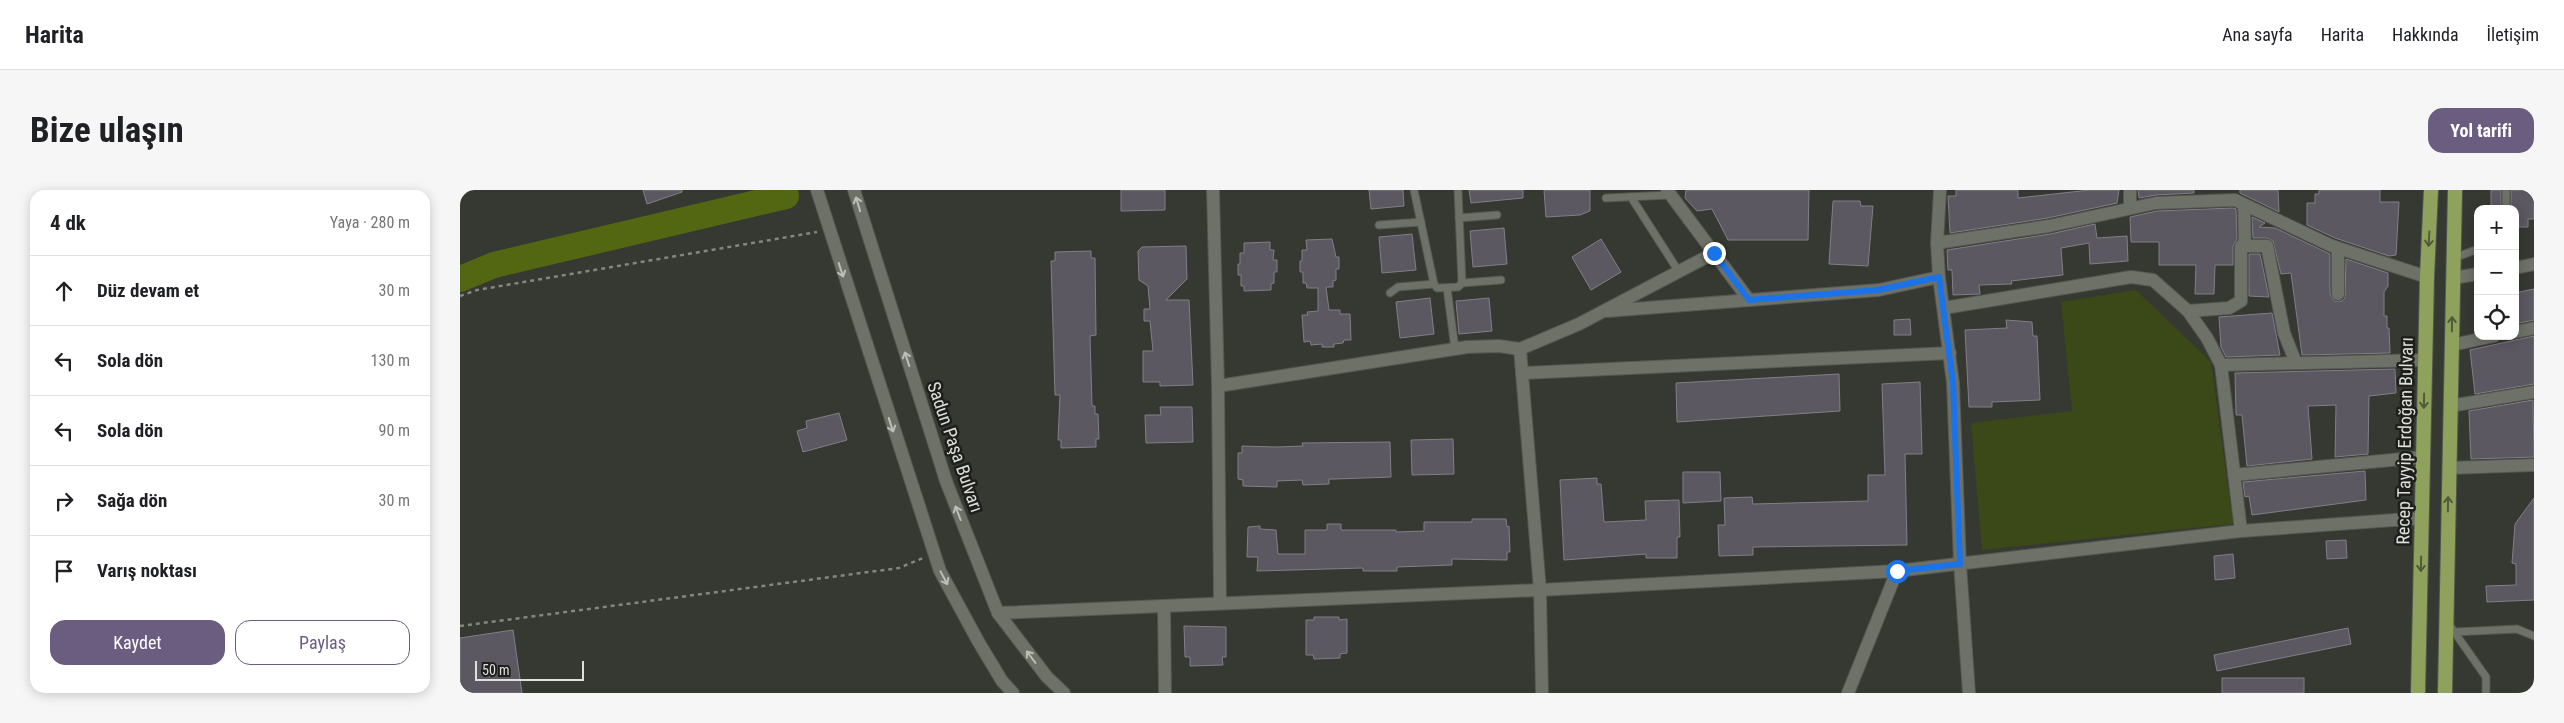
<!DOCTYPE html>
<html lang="tr">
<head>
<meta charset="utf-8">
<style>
  :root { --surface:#fff; --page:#f6f6f6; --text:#202124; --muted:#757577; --line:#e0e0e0; --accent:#6b5d80 }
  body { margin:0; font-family:"Roboto Condensed",sans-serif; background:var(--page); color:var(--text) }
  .controls { position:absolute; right:15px; top:15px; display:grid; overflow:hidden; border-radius:10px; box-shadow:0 2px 12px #0003 }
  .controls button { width:45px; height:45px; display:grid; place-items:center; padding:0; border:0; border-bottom:1px solid var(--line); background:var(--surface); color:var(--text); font:25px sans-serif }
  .scale { position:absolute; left:15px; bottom:12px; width:109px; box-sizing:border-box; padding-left:5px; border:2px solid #dee0db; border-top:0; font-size:14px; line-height:18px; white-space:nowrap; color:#dee0db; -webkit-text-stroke:4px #1e1f1c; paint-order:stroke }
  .stop { position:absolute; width:15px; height:15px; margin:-11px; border:4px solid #1a73e8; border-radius:50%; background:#fff }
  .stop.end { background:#1a73e8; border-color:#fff; box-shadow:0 1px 5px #0008 }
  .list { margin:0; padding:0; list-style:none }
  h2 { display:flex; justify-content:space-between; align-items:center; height:65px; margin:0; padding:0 20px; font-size:21px }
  h2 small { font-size:16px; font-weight:400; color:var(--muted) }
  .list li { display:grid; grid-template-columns:32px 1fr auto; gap:15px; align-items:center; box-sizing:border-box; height:70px; padding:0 20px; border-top:1px solid var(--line) }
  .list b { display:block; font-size:19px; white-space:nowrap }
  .list em { font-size:16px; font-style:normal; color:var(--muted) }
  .actions { display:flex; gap:10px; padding:15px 20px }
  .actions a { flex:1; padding:11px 0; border:1px solid var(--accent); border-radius:15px; text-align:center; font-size:18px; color:var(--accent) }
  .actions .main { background:var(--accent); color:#fff }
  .icon { flex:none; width:28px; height:28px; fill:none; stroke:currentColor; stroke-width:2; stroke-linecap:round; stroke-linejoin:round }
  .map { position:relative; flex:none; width:2074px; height:503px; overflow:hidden; border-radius:15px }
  header { display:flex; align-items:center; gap:30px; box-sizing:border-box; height:70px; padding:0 25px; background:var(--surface); border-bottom:1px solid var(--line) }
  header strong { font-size:24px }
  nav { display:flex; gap:28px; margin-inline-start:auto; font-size:18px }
  .intro { display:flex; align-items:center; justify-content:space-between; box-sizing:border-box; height:120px; padding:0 30px }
  h1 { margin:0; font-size:35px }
  .button { padding:12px 22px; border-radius:15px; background:var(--accent); color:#fff; font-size:18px; font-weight:700 }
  main { display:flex; gap:30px; padding:0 30px }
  aside { flex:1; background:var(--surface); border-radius:15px; box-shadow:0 2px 12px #0003 }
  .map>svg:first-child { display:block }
  .green { fill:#3b4817 }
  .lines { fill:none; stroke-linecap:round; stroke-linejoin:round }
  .river { stroke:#536713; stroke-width:26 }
  .building { fill:#5c5861; stroke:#827e87 }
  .service-casing { stroke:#53564f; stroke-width:9 }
  .minor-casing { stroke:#53564f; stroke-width:14 }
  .secondary-casing { stroke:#53564f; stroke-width:14 }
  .trunk-casing { stroke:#53564f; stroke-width:16 }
  .path { stroke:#848680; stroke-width:2.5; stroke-dasharray:4 4; stroke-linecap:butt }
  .service { stroke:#6e7168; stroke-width:7 }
  .minor { stroke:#6e7168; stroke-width:12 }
  .secondary { stroke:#6e7168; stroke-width:12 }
  .trunk { stroke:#8fa25d; stroke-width:14 }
  .oneway { stroke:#bcbfb8 }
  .oneway2 { stroke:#515a39 }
  .route { stroke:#1a73e8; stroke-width:6 }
  .labels { text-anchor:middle; stroke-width:5; stroke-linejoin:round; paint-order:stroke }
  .street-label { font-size:18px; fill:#dee0db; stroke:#1e1f1c }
</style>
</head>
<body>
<header>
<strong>Harita</strong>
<nav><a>Ana sayfa</a><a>Harita</a><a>Hakkında</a><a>İletişim</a></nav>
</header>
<div class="intro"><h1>Bize ulaşın</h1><a class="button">Yol tarifi</a></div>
<main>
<aside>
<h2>4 dk<small>Yaya · 280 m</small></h2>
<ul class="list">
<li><svg class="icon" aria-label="ahead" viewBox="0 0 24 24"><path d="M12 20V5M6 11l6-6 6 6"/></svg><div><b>Düz devam et</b></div><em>30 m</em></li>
<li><svg class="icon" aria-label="left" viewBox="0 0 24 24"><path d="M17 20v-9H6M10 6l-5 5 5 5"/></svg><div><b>Sola dön</b></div><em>130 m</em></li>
<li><svg class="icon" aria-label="left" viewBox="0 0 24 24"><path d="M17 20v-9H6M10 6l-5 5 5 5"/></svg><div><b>Sola dön</b></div><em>90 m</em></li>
<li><svg class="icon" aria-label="right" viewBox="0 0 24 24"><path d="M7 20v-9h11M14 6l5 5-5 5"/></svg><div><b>Sağa dön</b></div><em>30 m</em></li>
<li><svg class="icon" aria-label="arrive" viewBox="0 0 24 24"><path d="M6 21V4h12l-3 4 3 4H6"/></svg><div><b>Varış noktası</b></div></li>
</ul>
<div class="actions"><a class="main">Kaydet</a><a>Paylaş</a></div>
</aside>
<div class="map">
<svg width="2074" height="503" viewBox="0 0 2074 503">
  <rect width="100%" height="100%" fill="#363931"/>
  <!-- green -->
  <polygon class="green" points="1676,100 1751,172 1773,334 1522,360 1511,233 1612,221 1601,112"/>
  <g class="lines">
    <!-- river -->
    <polyline class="river" points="0,89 34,75 326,6"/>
  </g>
  <!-- building -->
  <g class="building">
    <polygon points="183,0 222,0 222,2 187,14"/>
    <polygon points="661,0 705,0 705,20 661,21"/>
    <polygon points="909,0 943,0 944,16 911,19"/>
    <polygon points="1009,0 1063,0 1063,8 1011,13"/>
    <polygon points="1084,0 1130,0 1130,21 1120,25 1086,27"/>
    <polygon points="1226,0 1349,0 1348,50 1268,50 1252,19 1237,21 1225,8"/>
    <polygon points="1496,0 1558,0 1558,8 1630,0 1659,0 1657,13 1588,28 1490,43 1488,6 1496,6"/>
    <polygon points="1678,0 1734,0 1734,3 1696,5 1679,8"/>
    <polygon points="1780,0 1818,0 1819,22 1780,3"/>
    <polygon points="1859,0 1920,0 1920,12 1939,12 1936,65 1929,66 1875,48 1847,35 1847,13 1855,13 1855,4 1859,4"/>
    <rect x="2031" y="0" width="10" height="19"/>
    <polygon points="2051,0 2072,0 2074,2 2074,29 2068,29 2068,37 2055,37 2055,19 2051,19"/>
    <polygon points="1373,11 1400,11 1401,16 1413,16 1408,76 1369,74"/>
    <polygon points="1773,18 1776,19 1777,49 1773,56 1773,75 1755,75 1754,104 1735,104 1736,75 1699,75 1699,52 1671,52 1670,27 1697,21"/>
    <polygon points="1792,27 1805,33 1799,37 1815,38 1870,64 1870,104 1874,111 1882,111 1885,108 1886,69 1928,83 1928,96 1924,102 1924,126 1927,126 1927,138 1929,138 1930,163 1842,165 1831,83 1821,84 1813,51 1807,48 1793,48"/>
    <polygon points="1635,34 1637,48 1667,46 1668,71 1630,74 1629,53 1601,58 1603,85 1551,91 1552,94 1519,95 1520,104 1493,105 1492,80 1488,80 1487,60 1590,44"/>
    <polygon points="1044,38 1047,74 1013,77 1010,41"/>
    <polygon points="952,44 956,80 922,83 919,47"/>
    <polygon points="872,49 876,67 879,67 879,79 876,79 876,90 873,91 873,97 866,97 869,120 880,120 880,124 890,124 891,150 884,150 883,153 874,154 874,157 862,157 862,154 851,155 850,151 844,152 842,125 848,125 847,122 858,121 858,98 847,98 846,93 843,93 843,82 840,82 840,71 842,71 842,60 847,60 846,50"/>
    <polygon points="1141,49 1161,82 1131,100 1112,67"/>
    <polygon points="810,52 810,60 814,60 813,70 817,70 817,82 814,82 814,93 811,94 811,100 784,101 784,96 781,96 781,85 778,85 778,74 780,74 780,63 784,63 784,53"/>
    <polygon points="726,56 727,89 706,110 729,110 733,195 700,196 700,192 683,192 683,161 693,161 690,131 684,131 684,119 690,119 688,96 679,90 678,61 682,57"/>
    <polygon points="631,61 631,68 635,68 636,145 630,146 632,216 635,216 635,224 638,224 639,249 636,249 636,257 601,258 601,250 598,250 600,205 595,205 591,71 595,71 595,62"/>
    <polygon points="1789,64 1800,64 1809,107 1789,106"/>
    <polygon points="2074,99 2074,130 2055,134 2055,103"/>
    <polygon points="970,108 974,144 940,148 936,112"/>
    <polygon points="1029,108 1032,141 999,144 996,111"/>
    <polygon points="1812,123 1820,165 1766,167 1761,157 1759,127"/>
    <polygon points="1450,129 1451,145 1434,145 1434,130"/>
    <polygon points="1546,130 1572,132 1573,146 1577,146 1580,210 1532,212 1532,217 1509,217 1505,140 1547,138"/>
    <polygon points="2074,146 2074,194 2015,204 2010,160"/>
    <polygon points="1935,179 1936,203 1909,206 1908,264 1875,267 1876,215 1848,216 1852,269 1787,276 1782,225 1776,225 1775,183"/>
    <polygon points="1379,184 1380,221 1217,232 1216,193"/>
    <polygon points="1460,192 1462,264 1445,264 1447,355 1293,357 1293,365 1259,366 1258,335 1265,335 1264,308 1292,307 1293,314 1408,311 1408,285 1425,285 1422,194"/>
    <polygon points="2073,210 2074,267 2011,269 2009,221"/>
    <polygon points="700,217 732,217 733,252 686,253 685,225 701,225"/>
    <polygon points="379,223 387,250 343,262 337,241 347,238 346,231"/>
    <polygon points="993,249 994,284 952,285 951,250"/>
    <polygon points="930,252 931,287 876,289 869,289 869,294 843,295 842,290 817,291 817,297 783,296 783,290 778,289 778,263 782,263 782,256 816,257 843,256 842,253"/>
    <polygon points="1905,281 1906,310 1792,325 1789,306 1785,307 1783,292"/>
    <polygon points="1223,282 1260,282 1261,311 1223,313"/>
    <polygon points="1137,288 1137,294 1141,294 1144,332 1186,330 1185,311 1219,310 1220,347 1217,347 1217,368 1186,368 1186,364 1104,370 1100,290"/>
    <polygon points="2074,308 2074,410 2027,412 2026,396 2056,395 2056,374 2052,373 2055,334"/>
    <polygon points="1012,329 1046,329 1047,337 1049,336 1050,362 1047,362 1047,370 992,369 992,375 937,377 937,381 903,381 903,378 797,381 798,367 787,367 788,337 800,336 800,339 816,340 818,364 845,364 845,340 867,340 867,334 881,334 881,340 936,340 936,342 964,341 964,332 1012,332"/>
    <polygon points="1886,350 1887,368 1867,369 1866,351"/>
    <polygon points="1773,364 1775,388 1755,390 1754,366"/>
    <polygon points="854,427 879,427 879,430 887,429 887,463 880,464 880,468 854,469 853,465 846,465 846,430 854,430"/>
    <polygon points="724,436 766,437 766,467 762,467 763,475 730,476 730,467 725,467"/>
    <polygon points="1888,438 1891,454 1757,481 1754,465"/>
    <polygon points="53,440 62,503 0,503 0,448"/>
    <rect x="1762" y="488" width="82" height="15"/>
  </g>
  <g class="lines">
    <!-- service casing -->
    <g class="service-casing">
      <g id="service">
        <polyline points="954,0 974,94 977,98 998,97 1002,93 998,0"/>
        <polyline points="2046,0 2046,19"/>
        <polyline points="1171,7 1219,82"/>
        <polyline points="1146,8 1210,5"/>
        <polyline points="999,28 1037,25"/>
        <polyline points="919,35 961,32"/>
        <polyline points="1994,68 2018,59"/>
        <polyline points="1002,93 1041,90"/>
        <polyline points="987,98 995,159"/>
        <polyline points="930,103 938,97 974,94"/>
        <polyline points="1988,433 2026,487 2026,503"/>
        <polyline points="1994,442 2057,439 2074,446"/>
      </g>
    </g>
    <!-- minor casing -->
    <g class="minor-casing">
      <g id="minor">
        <polyline points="753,0 758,196 760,413"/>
        <polyline points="1207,0 1289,110"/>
        <polyline points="1480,0 1477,53 1479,87 1493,193 1500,374 1509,503"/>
        <polyline points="1670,0 1670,18"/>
        <polyline points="1784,15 1785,56 1807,56 1824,143 1836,173"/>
        <polyline points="1477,53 1589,36 1696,13 1775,10 1872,56 1967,87"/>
        <polyline points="2055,78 2074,74"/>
        <polyline points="1993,88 2018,84"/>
        <polyline points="1878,104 1878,58"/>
        <polyline points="1484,118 1671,87 1693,90 1728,121 1747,148 1761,175 1781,341"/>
        <polyline points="1147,121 1419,100 1479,87"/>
        <polyline points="1728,121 1769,118 1781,111 1781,56 1785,56"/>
        <polyline points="2055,142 2074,138"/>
        <polyline points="1992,155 2034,146"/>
        <polyline points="1060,159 1080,400 1082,503"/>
        <polyline points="1761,175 1965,170"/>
        <polyline points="1062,183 1490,163"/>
        <polyline points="758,196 1007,157 1039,156 1060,159 1119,134 1254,63"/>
        <polyline points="1990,216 2074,202"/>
        <polyline points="1989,278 2074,275"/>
        <polyline points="1774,285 1963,267"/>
        <polyline points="704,416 705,503"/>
        <polyline points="538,423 1080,400 1437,381 1781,341 1962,328"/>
        <polyline points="1388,503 1437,381"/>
      </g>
    </g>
    <!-- secondary casing -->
    <g class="secondary-casing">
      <g id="secondary">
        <polyline points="357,0 480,381 518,451 542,491 553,503"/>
        <polyline points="394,0 486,291 538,423 587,487 604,503"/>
      </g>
    </g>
    <!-- trunk casing -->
    <g class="trunk-casing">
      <g id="trunk">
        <polyline points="1958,503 1967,87 1971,0"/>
        <polyline points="1985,503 1995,0"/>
      </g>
    </g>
    <!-- path -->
    <g class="path">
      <polyline points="0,106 17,100 357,42"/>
      <polyline points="0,436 439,378 463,368"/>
    </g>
    <!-- service -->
    <use href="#service" class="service"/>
    <!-- minor -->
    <use href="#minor" class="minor"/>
    <!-- secondary -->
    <use href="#secondary" class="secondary"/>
    <!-- trunk -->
    <use href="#trunk" class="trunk"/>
  </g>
  <!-- one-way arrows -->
  <defs><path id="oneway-shaft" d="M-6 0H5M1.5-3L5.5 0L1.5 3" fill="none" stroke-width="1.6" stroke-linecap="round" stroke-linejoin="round" transform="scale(1.25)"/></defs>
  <g class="oneway">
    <use href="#oneway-shaft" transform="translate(398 14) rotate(-107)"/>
    <use href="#oneway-shaft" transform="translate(381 80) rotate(72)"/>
    <use href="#oneway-shaft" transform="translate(447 169) rotate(-108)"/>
    <use href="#oneway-shaft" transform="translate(431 235) rotate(72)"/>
    <use href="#oneway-shaft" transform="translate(498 323) rotate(-111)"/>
    <use href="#oneway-shaft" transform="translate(484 388) rotate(62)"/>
    <use href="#oneway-shaft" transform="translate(571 467) rotate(-127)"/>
  </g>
  <g class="oneway2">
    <use href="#oneway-shaft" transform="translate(1969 49) rotate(93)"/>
    <use href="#oneway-shaft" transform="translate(1992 134) rotate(-89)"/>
    <use href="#oneway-shaft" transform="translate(1964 211) rotate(91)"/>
    <use href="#oneway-shaft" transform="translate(1988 314) rotate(-89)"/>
    <use href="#oneway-shaft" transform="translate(1961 374) rotate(91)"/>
  </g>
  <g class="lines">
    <!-- route -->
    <polyline class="route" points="1254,63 1289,110 1418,100 1479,87 1493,193 1500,374 1437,381"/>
  </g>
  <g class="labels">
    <!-- street labels -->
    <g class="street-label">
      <text transform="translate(1945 251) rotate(-89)" y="6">Recep Tayyip Erdoğan Bulvarı</text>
      <text transform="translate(495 257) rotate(71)" y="6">Sadun Paşa Bulvarı</text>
    </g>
  </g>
</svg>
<div class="controls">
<button>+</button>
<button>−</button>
<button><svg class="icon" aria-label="locate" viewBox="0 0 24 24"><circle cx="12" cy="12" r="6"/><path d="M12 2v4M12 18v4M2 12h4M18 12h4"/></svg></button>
</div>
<div class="scale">50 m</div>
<div class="stop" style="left:1437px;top:381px"></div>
<div class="stop end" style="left:1254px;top:63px"></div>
</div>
</main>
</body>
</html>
